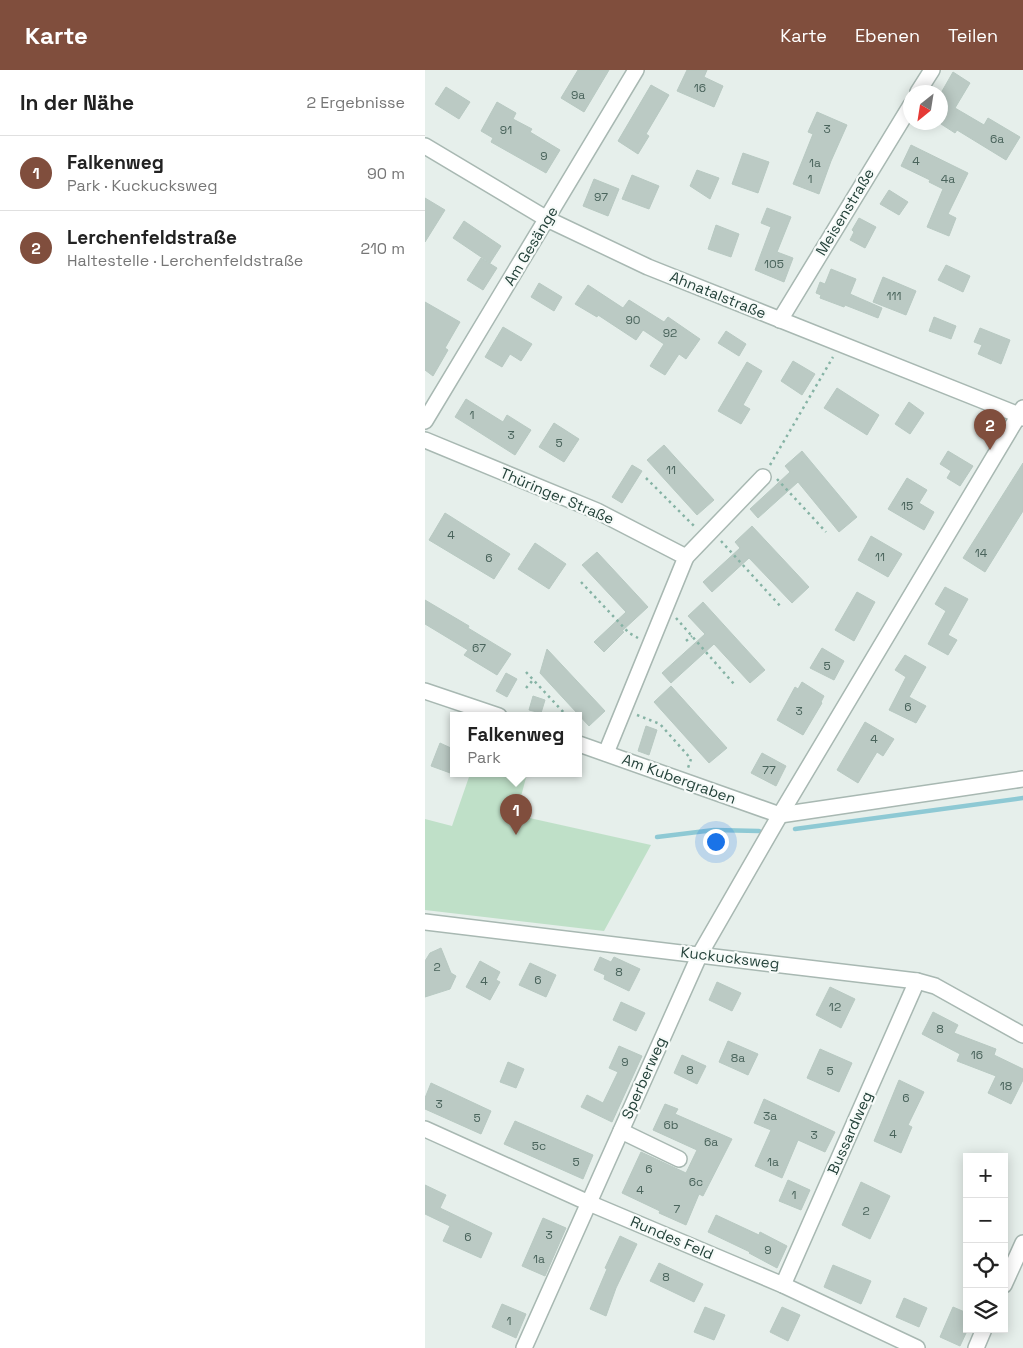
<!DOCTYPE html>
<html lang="de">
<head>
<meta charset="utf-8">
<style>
  :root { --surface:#fff; --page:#f6f6f6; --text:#222; --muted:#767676; --line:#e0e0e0; --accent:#804e3d }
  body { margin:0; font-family:"Space Grotesk",sans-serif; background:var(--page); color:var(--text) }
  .controls { position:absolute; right:15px; bottom:15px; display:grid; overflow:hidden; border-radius:0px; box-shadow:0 2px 12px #0003 }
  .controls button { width:45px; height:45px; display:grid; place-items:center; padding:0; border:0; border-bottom:1px solid var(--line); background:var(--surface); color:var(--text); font:25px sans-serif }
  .compass { position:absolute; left:478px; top:15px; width:45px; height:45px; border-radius:50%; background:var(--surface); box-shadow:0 2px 12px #0003; rotate:210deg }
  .you { position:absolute; left:290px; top:771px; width:18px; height:18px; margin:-12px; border:4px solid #fff; border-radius:50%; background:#1a73e8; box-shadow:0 0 0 8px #1a73e833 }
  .badge { display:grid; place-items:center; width:32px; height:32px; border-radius:50%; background:var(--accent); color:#fff; font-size:16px; font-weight:700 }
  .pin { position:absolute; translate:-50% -41px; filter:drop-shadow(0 1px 2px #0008) }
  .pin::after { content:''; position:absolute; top:26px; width:18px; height:15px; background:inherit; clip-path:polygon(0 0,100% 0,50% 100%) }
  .popup { position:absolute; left:25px; top:642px; width:132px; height:65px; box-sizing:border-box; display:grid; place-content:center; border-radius:0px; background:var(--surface); filter:drop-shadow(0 1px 4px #0005); font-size:16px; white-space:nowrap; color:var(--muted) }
  .popup b { font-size:19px; color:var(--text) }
  .popup::after { content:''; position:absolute; left:50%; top:100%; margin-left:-10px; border:10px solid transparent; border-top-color:var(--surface) }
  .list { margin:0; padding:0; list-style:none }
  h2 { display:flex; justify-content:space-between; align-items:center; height:65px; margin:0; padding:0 20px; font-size:21px }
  h2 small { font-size:16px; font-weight:400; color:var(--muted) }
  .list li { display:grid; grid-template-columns:32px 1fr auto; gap:15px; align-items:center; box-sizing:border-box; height:75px; padding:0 20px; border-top:1px solid var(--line) }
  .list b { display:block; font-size:19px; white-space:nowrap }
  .list p { margin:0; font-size:16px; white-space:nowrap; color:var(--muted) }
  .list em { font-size:16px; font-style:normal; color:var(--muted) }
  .icon { flex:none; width:28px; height:28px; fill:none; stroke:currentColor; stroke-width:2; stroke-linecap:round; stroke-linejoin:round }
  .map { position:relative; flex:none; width:598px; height:1278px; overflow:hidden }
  header { display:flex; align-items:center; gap:30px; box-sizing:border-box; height:70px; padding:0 25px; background:var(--accent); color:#fff }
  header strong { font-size:24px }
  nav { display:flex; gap:28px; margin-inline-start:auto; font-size:18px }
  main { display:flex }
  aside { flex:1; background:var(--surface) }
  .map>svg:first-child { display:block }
  .green { fill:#bfe0c8 }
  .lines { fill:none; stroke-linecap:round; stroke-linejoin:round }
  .stream { stroke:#8ec9d4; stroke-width:4.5 }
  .building { fill:#bbcac4; stroke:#b8c9c2 }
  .minor-casing { stroke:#a8b8b2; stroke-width:18 }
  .path { stroke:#86b3a5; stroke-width:2.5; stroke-dasharray:2.5 4; stroke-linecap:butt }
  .minor { stroke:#fff; stroke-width:15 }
  .labels { text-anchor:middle; stroke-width:4.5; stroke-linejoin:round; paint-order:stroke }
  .number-label { font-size:12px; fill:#4a645c }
  .street-label { font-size:15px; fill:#24423a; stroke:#f7fbf9 }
</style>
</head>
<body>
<header>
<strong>Karte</strong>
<nav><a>Karte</a><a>Ebenen</a><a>Teilen</a></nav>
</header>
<main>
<aside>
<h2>In der Nähe<small>2 Ergebnisse</small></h2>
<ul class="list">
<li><span class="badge">1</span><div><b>Falkenweg</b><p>Park · Kuckucksweg</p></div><em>90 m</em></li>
<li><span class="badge">2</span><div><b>Lerchenfeldstraße</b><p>Haltestelle · Lerchenfeldstraße</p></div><em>210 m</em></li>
</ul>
</aside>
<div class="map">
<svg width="598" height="1278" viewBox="0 0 598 1278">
  <rect width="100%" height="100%" fill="#e6efeb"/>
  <!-- green -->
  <polygon class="green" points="45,704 102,704 91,745 226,775 179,861 0,840 0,749 27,756"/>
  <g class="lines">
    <!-- stream -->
    <g class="stream">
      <polyline points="370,759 598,728"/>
      <polyline points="232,767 289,760 334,761"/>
    </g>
  </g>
  <!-- building -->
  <g class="building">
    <polygon points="153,0 184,0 159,42 136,28"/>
    <polygon points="262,0 282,0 279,7 298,16 289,37 252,21"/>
    <polygon points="528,2 545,13 530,38 559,55 563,48 595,67 581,90 532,60 530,63 516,54 516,23"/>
    <polygon points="226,15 244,25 221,64 224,66 213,84 193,71"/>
    <polygon points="21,17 45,32 34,49 10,34"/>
    <polygon points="72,32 91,43 88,49 107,59 105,62 135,80 121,103 66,72 68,68 56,61"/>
    <polygon points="392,42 422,55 406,91 394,124 368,114 388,64 383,62"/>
    <polygon points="486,75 543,103 523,144 531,148 524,166 502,157 518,119 504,112 505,110 476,96"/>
    <polygon points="318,83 344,92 333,123 307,114"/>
    <polygon points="272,100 294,108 285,129 265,116"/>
    <polygon points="207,105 234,116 224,139 197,129"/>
    <polygon points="169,109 194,119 183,146 158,136"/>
    <polygon points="464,120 483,132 474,145 455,134"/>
    <polygon points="0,128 20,140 0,172"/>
    <polygon points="342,138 366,147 352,182 368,188 359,212 330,200 346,157 336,153"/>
    <polygon points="434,148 451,157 440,178 425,170 429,162 427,160"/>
    <polygon points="39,151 76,176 65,193 28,168"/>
    <polygon points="291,155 314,164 306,187 283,179"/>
    <polygon points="56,188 72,198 58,220 42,210"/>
    <polygon points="521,195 545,206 538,222 513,210"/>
    <polygon points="406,199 431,209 425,224 457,238 453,248 420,235 419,237 395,228 396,225 391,223 395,212 400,214"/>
    <polygon points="458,207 491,221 481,245 448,232"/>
    <polygon points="114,213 137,227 129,241 106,227"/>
    <polygon points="163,215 198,238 204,230 239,252 243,247 275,269 261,289 254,284 240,305 225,296 239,274 218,260 211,270 173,245 172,247 150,234"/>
    <polygon points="0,232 35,252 20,278 23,280 8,306 0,300"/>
    <polygon points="509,247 531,256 526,269 504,261"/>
    <polygon points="78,257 107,274 96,291 85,284 77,297 60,287"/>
    <polygon points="555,258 585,270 576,294 553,284 557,275 549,272"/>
    <polygon points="301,261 321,274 314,286 293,273"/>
    <polygon points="368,291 390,304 377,325 356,311"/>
    <polygon points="322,292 337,301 318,335 325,339 316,354 293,341"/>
    <polygon points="412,318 454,345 442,365 399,338"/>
    <polygon points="41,329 78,352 82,345 106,360 90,385 30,347"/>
    <polygon points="484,332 499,343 485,364 470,354"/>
    <polygon points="129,353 154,369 139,392 114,377"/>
    <polygon points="239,375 289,430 272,445 222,390"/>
    <polygon points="377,381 432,447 414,462 373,412 333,448 325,439 365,402 360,396"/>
    <polygon points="523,381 548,396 535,416 522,408 526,401 515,394"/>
    <polygon points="598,393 598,441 560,502 538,488"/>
    <polygon points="207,395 217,401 197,433 187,427"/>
    <polygon points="482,408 502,420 494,433 509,442 499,460 463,439"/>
    <polygon points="20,443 85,484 69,509 4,470"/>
    <polygon points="327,456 384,517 367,533 324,488 287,522 278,512 315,478 310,472"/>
    <polygon points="446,466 477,484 463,507 433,490"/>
    <polygon points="110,473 141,494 124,519 93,499"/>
    <polygon points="172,482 223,537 197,561 199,562 179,582 169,572 201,542 157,495"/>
    <polygon points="520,517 543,529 523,565 532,570 523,585 503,574 521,541 510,534"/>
    <polygon points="432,522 450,532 429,571 410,560"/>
    <polygon points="0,530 44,556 43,558 86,584 72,605 39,585 43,580 0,554"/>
    <polygon points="278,532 340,600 325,613 289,574 246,613 237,603 280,564 263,546"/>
    <polygon points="397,578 419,591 409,610 385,598"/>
    <polygon points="122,579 180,641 164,656 115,603"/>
    <polygon points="480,585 501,597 484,627 501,636 491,653 464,640 481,607 470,600"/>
    <polygon points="81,603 92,609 82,627 71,621"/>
    <polygon points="377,612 399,626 396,632 397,633 378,665 352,650 370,617 373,619"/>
    <polygon points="246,616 302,678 284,693 229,632"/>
    <polygon points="108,626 120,630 116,643 104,640"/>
    <polygon points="440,652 469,669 458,686 452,682 433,713 412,700"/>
    <polygon points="221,656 232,660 224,685 213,681"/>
    <polygon points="15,673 28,679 28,704 6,696"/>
    <polygon points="337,683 361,696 351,716 326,703"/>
    <polygon points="16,878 26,903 31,906 25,919 0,927 0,891 5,883"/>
    <polygon points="175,887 186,892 189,887 215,899 204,921 179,909 180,905 169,900"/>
    <polygon points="55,891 75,902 71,910 75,912 65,930 41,917"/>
    <polygon points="105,893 131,905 121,927 94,915"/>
    <polygon points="292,912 316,923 307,941 284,930"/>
    <polygon points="405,917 430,929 416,958 391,945"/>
    <polygon points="196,932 220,943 211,961 188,950"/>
    <polygon points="508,942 533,955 529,963 571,979 569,985 598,999 598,1010 586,1034 563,1023 571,1006 532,991 535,984 497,964"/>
    <polygon points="303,971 333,984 323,1005 294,992"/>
    <polygon points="194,976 217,986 187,1052 156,1037 162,1025 178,1033 193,1002 184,998"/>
    <polygon points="395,979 427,993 414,1022 382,1008"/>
    <polygon points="257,985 281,996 272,1014 249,1003"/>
    <polygon points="83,992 99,999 91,1018 75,1012"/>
    <polygon points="474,1010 499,1022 483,1055 487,1057 476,1083 449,1071"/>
    <polygon points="6,1013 66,1041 56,1064 0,1039 0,1028"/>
    <polygon points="339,1029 410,1062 400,1082 373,1070 357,1108 330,1096 346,1060 329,1053"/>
    <polygon points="240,1034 253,1039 250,1044 307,1069 278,1126 274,1124 261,1155 234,1143 235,1141 197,1123 216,1082 261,1103 272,1080 228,1060"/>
    <polygon points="90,1051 168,1085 158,1109 79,1074"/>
    <polygon points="363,1110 385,1120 376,1140 354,1131"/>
    <polygon points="436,1112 465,1126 445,1169 417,1155"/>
    <polygon points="0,1115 21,1125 15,1138 67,1163 56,1188 18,1171 25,1156 0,1144"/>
    <polygon points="291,1145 334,1165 335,1162 362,1176 352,1198 324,1183 325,1182 283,1162"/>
    <polygon points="118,1148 141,1158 120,1206 97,1196"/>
    <polygon points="195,1166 212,1174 191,1218 181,1246 165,1239 182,1199 180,1198"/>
    <polygon points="234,1193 278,1214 269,1232 225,1211"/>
    <polygon points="408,1195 446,1211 436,1234 399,1217"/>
    <polygon points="479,1228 502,1238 494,1257 471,1247"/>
    <polygon points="77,1234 101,1244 91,1268 67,1257"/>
    <polygon points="280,1237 300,1245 289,1270 269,1262"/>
    <polygon points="357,1237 375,1245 363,1271 345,1262"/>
    <polygon points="528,1237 542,1243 542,1261 535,1276 515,1267"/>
  </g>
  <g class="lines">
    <!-- minor casing -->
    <g class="minor-casing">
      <g id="minor">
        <polyline points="493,22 507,0"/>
        <polyline points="0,76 122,149 223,197 594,345 598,348"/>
        <polyline points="355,250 486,35"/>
        <polyline points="0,351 211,0"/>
        <polyline points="0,370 172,441 261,487 181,683"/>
        <polyline points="261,487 338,407"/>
        <polyline points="0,621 74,646"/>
        <polyline points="154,674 355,745 598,709"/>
        <path d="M0 852C164 873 328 891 492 911L510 916 598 965"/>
        <polyline points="0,1059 164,1133 358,1215 492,1278"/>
        <polyline points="196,1061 254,1089"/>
        <polyline points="358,1215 492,911"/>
        <polyline points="579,1215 598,1173"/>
        <polyline points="99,1278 275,884 355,745 598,338"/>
        <polyline points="551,1278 559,1259"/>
      </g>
    </g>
    <!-- path -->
    <g class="path">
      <polyline points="345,395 408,287"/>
      <polyline points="221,408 270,457"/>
      <polyline points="352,409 401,462"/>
      <polyline points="296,471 357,538"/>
      <polyline points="156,512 204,563 213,568"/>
      <polyline points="251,548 309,614"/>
      <polyline points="261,571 267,566"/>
      <polyline points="101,602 142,646"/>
      <polyline points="101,618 108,610"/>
      <polyline points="212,645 235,654 266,689 263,698"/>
    </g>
    <!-- minor -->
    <use href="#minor" class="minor"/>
  </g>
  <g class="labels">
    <!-- number labels -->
    <g class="number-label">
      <text x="275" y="22">16</text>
      <text x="153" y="29">9a</text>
      <text x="402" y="63">3</text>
      <text x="81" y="64">91</text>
      <text x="572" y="73">6a</text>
      <text x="119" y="90">9</text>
      <text x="491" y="95">4</text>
      <text x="390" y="97">1a</text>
      <text x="385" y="113">1</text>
      <text x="523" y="113">4a</text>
      <text x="176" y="131">97</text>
      <text x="349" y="198">105</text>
      <text x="469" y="230">111</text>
      <text x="208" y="254">90</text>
      <text x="245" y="267">92</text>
      <text x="47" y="349">1</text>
      <text x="86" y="369">3</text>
      <text x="134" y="377">5</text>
      <text x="246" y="404">11</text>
      <text x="482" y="440">15</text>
      <text x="26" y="469">4</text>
      <text x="556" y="487">14</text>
      <text x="455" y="491">11</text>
      <text x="64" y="492">6</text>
      <text x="54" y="582">67</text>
      <text x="402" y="600">5</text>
      <text x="483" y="641">6</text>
      <text x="374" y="645">3</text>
      <text x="449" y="673">4</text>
      <text x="344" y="704">77</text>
      <text x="12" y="901">2</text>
      <text x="194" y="906">8</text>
      <text x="113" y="914">6</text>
      <text x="59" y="915">4</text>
      <text x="410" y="941">12</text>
      <text x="515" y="963">8</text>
      <text x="552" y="989">16</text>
      <text x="313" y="992">8a</text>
      <text x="200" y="996">9</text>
      <text x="265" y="1004">8</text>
      <text x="405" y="1005">5</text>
      <text x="581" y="1020">18</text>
      <text x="481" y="1032">6</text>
      <text x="14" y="1038">3</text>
      <text x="345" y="1050">3a</text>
      <text x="52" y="1052">5</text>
      <text x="246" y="1059">6b</text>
      <text x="468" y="1068">4</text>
      <text x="389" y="1069">3</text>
      <text x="286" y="1076">6a</text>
      <text x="114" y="1080">5c</text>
      <text x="151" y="1096">5</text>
      <text x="348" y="1096">1a</text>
      <text x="224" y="1103">6</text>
      <text x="271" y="1116">6c</text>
      <text x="215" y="1124">4</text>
      <text x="369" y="1129">1</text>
      <text x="252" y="1143">7</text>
      <text x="441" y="1145">2</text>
      <text x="124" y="1169">3</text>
      <text x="43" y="1171">6</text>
      <text x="343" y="1184">9</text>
      <text x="114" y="1193">1a</text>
      <text x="241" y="1211">8</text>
      <text x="84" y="1255">1</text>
    </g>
    <!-- street labels -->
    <g class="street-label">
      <text transform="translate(420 142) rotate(-59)" y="5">Meisenstraße</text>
      <text transform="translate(106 176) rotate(-59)" y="5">Am Gesänge</text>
      <text transform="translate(293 225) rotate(22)" y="5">Ahnatalstraße</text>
      <text transform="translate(132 426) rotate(23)" y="5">Thüringer Straße</text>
      <text transform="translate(254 709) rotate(20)" y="5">Am Kubergraben</text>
      <text transform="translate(305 888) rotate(7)" y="5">Kuckucksweg</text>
      <text transform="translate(219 1008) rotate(-66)" y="5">Sperberweg</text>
      <text transform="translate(425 1063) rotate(-66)" y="5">Bussardweg</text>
      <text transform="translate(247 1168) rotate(23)" y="5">Rundes Feld</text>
    </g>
  </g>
</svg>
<div class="controls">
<button>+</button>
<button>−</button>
<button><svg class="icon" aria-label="locate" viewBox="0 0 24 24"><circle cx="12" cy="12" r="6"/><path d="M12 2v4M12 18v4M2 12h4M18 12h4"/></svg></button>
<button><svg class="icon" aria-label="layers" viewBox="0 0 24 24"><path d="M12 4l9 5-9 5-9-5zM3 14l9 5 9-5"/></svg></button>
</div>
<svg class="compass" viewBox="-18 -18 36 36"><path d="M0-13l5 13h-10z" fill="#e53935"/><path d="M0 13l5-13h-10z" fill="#767676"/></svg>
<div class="you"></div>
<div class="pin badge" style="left:91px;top:765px">1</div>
<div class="popup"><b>Falkenweg</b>Park</div>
<div class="pin badge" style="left:565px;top:380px">2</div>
</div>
</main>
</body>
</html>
